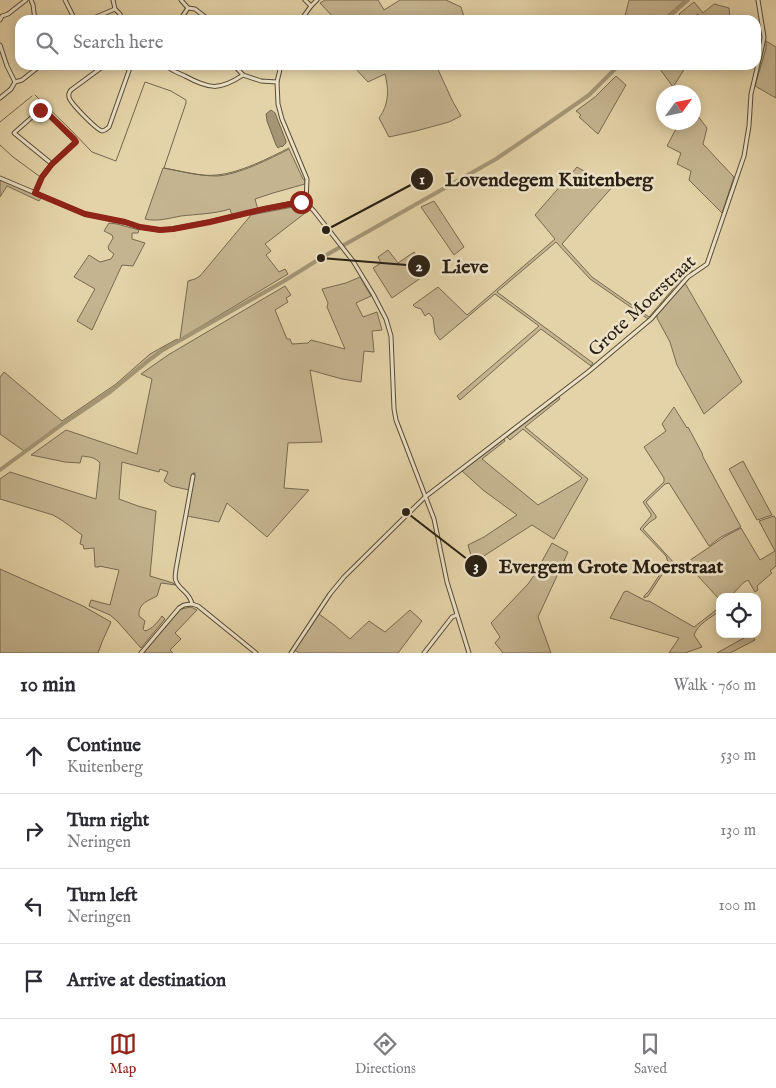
<!DOCTYPE html>
<html lang="en">
<head>
<meta charset="utf-8">
<style>
  :root { --surface:#fff; --page:#f7f7f7; --text:#2b2b33; --muted:#7c7c81; --line:#e1e1e2; --accent:#8f2418 }
  body { margin:0; font-family:"IM FELL English",serif; background:var(--page); color:var(--text) }
  .controls { position:absolute; right:15px; bottom:15px; display:grid; overflow:hidden; border-radius:10px; box-shadow:0 2px 12px #0003 }
  .controls button { width:45px; height:45px; display:grid; place-items:center; padding:0; border:0; border-bottom:1px solid var(--line); background:var(--surface); color:var(--text); font:25px sans-serif }
  .compass { position:absolute; left:656px; top:85px; width:45px; height:45px; border-radius:50%; background:var(--surface); box-shadow:0 2px 12px #0003; rotate:57deg }
  .stop { position:absolute; width:15px; height:15px; margin:-11px; border:4px solid #8f2418; border-radius:50%; background:#fff }
  .stop.end { background:#8f2418; border-color:#fff; box-shadow:0 1px 5px #0008 }
  .list { margin:0; padding:0; list-style:none }
  h2 { display:flex; justify-content:space-between; align-items:center; height:65px; margin:0; padding:0 20px; font-size:21px }
  h2 small { font-size:16px; font-weight:400; color:var(--muted) }
  .list li { display:grid; grid-template-columns:32px 1fr auto; gap:15px; align-items:center; box-sizing:border-box; height:75px; padding:0 20px; border-top:1px solid var(--line) }
  .list b { display:block; font-size:19px; white-space:nowrap }
  .list p { margin:0; font-size:16px; white-space:nowrap; color:var(--muted) }
  .list em { font-size:16px; font-style:normal; color:var(--muted) }
  .icon { flex:none; width:28px; height:28px; fill:none; stroke:currentColor; stroke-width:2; stroke-linecap:round; stroke-linejoin:round }
  .map { position:relative; flex:none; width:776px; height:653px; overflow:hidden }
  .search { position:absolute; background:var(--surface); box-shadow:0 2px 12px #0003; left:15px; right:15px; top:15px; height:55px; display:flex; align-items:center; gap:12px; box-sizing:border-box; padding:0 18px; border-radius:15px; color:var(--muted); font-size:19px }
  .sheet { height:365px; background:var(--surface) }
  nav { display:flex; justify-content:space-around; align-items:center; box-sizing:border-box; height:70px; border-top:1px solid var(--line); background:var(--surface); font-size:14px; color:var(--muted) }
  nav a { display:grid; justify-items:center; gap:2px }
  nav .on { color:var(--accent) }
  .map>svg:first-child { display:block }
  .green { fill:#c4b48f; stroke:#766a51 }
  .water { fill:#a49675; stroke:#72664e }
  .lines { fill:none; stroke-linecap:round; stroke-linejoin:round }
  .stream { stroke:#72664e; stroke-width:1 }
  .canal { stroke:#a49675; stroke-width:4 }
  .minor-casing { stroke:#574c38; stroke-width:5 }
  .minor { stroke:#ede2c6; stroke-width:3 }
  .route { stroke:#8f2418; stroke-width:6 }
  .labels { text-anchor:middle; stroke-width:5; stroke-linejoin:round; paint-order:stroke }
  .street-label { font-size:19px; fill:#281f13; stroke:#ede2c6 }
  .leader { fill:none; stroke:#281f13; stroke-width:2 }
  .callout-dot { fill:#281f13; stroke:#ede2c6; stroke-width:2 }
  .mark-label { font-size:15px; text-anchor:middle; font-weight:bold; fill:#fff }
  .callout-label { font-size:20px; text-anchor:middle; font-weight:bold; fill:#281f13; stroke:#ede2c6; stroke-width:5; stroke-linejoin:round; paint-order:stroke }
</style>
</head>
<body>
<div class="map">
<svg width="776" height="653" viewBox="0 0 776 653">
  <rect width="100%" height="100%" fill="#e4d3a8"/>
  <filter id="stains"><feTurbulence type="fractalNoise" baseFrequency=".004" numOctaves="4"/><feColorMatrix values="0 0 0 0 .2 0 0 0 0 .09 0 0 0 0 .02 0 0 0 .5 -.17"/></filter>
  <radialGradient id="worn" r=".72"><stop offset=".6" stop-color="#630" stop-opacity="0"/><stop offset="1" stop-color="#630" stop-opacity=".3"/></radialGradient>
  <!-- green -->
  <g class="green">
    <polygon points="325,0 378,0 384,10 400,0 446,0 461,7 465,20 336,20 320,3"/>
    <polygon points="629,0 685,0 662,20 624,20"/>
    <polygon points="694,2 703,13 714,4 729,8 730,20 708,20 697,14 695,20 685,20 679,14"/>
    <polygon points="766,41 776,47 776,98 755,86 766,48"/>
    <path d="M352 65H436L452 100 461 116 449 122 416 131 389 137 379 118C389 104 389 90 385 74L368 82Z"/>
    <polygon points="657,65 687,65 673,87"/>
    <polygon points="616,76 626,85 598,134 579,117 581,115 576,111 595,97"/>
    <polygon points="694,111 707,128 703,144 734,177 722,213 689,180 691,171 677,164 681,153 667,146 679,123 694,122"/>
    <path d="M289 149 303 179 305 180V184L273 193 255 199 258 210 232 216 230 209C214 214 198 214 181 216 170 218 157 222 145 219L163 168C181 171 199 176 217 176 237 175 270 159 289 149Z"/>
    <polygon points="577,167 591,175 614,185 562,244 592,277 649,317 689,270 692,270 692,273 689,275 651,318 648,319 590,279 556,242 497,292 593,363 591,366 541,329 460,400 457,396 539,326 495,294 440,340 435,333 433,318 429,313 425,316 421,309 415,307 413,305 438,287 467,315 555,239 535,215"/>
    <polygon points="0,179 41,198 39,201 7,186 0,197"/>
    <polygon points="434,201 464,247 454,255 421,207"/>
    <polygon points="298,206 302,206 309,210 265,244 271,251 266,255 279,272 285,269 288,274 180,339 188,281 195,279 200,276 251,215"/>
    <polygon points="109,223 117,224 139,230 138,233 132,233 132,239 145,243 133,266 122,265 92,330 77,321 95,289 74,277 89,255 100,262 111,259 114,254 109,250 108,247 113,238 112,235 104,231"/>
    <polygon points="388,250 398,263 414,252 428,273 392,298 373,268 381,263 378,257"/>
    <path d="M360 277 371 296 356 303 363 317 377 312 382 330 372 331 374 352 364 351 361 382 342 379 310 370 322 442 288 443 284 488 309 490 267 537 227 503 219 522 187 516 195 473H193L189 490 171 486 164 481 168 472 160 469 159 472 122 462 119 499 138 506 156 511 150 576 173 583 176 585 161 583 157 596C148 601 138 603 139 616L145 621 143 629 145 631C152 629 158 622 162 616L165 619 141 648 117 621 110 615 89 606 91 600 110 605 119 570 99 566V567H95L94 548 84 549 83 545 80 544 82 535 63 521 53 515 0 499V479L10 472 96 499 100 463C95 457 89 457 82 456L80 463 65 462 31 455 66 430 137 454 152 379 141 374 168 355 285 286 291 295 286 298 288 302 275 310 287 339H290L292 344 308 343 311 340 345 349 327 307 328 303 322 289 346 283Z"/>
    <polygon points="685,283 742,382 704,414 677,365 670,342 657,318 657,315"/>
    <polygon points="177,339 178,340 163,348 147,360 119,384 63,422 24,451 0,434 0,377 4,372 62,421 116,384 150,354"/>
    <polygon points="559,397 560,399 525,427 588,479 554,539 532,525 473,563 468,545 484,537 517,515 483,490 462,471 504,439 505,441 482,459 538,505 579,481 582,478 523,429 510,440 507,437"/>
    <polygon points="674,407 687,428 688,427 702,453 703,457 741,527 721,537 709,546 669,483 665,484 646,502 656,516 656,518 650,522 643,529 675,564 675,565 667,567 648,596 644,598 644,596 649,591 668,562 666,556 640,529 651,516 651,514 643,502 664,482 664,478 644,447 666,431 662,424"/>
    <polygon points="743,461 772,515 757,520 729,469"/>
    <polygon points="774,516 776,519 776,566 770,571 772,573 757,586 758,590 755,592 748,580 743,583 730,597 720,597 720,600 686,563 724,537 741,528 760,560 775,551 759,521"/>
    <polygon points="552,543 568,552 538,617 551,653 503,653 495,643 500,637 491,623 528,584 535,574"/>
    <polygon points="0,569 83,606 111,622 102,642 98,653 0,653"/>
    <path d="M627 591 646 601H649L694 627 720 607V611C710 618 698 624 694 635L702 647 685 653H669L679 638 610 618 624 592Z"/>
    <polygon points="191,607 197,610 175,633 181,639 170,650 173,653 143,653 181,609"/>
    <polygon points="410,610 422,621 398,653 299,653 295,650 319,614 334,625 350,639 369,621 385,632"/>
    <polygon points="751,634 755,640 730,653 717,653"/>
  </g>
  <!-- water -->
  <polygon class="water" points="271,110 275,113 286,141 286,143 282,147 281,146 278,148 276,145 267,121 266,114"/>
  <g class="lines">
    <!-- stream -->
    <g class="stream">
      <path d="M35 95 69 128 92 152 116 161 145 82 171 91 186 100V103L164 168C181 171 200 177 217 175 240 173 269 158 289 148"/>
      <polyline points="0,122 32,96"/>
      <polyline points="0,145 13,157 39,176"/>
    </g>
    <!-- canal -->
    <g class="canal">
      <polyline points="665,20 688,0"/>
      <polyline points="0,470 64,423 110,392 148,361 163,350 284,281 321,258 496,159 543,127 589,95 619,65"/>
    </g>
    <!-- minor casing -->
    <g class="minor-casing">
      <g id="minor">
        <polyline points="31,0 33,5 35,20"/>
        <polyline points="65,0 75,20"/>
        <polyline points="113,0 115,9 120,14 122,20"/>
        <polyline points="181,0 188,8 195,9 209,20"/>
        <polyline points="305,0 311,6"/>
        <polyline points="0,20 2,16 8,14 26,0"/>
        <polyline points="89,20 115,9"/>
        <polyline points="180,20 188,8"/>
        <polyline points="301,20 311,6 317,0"/>
        <polyline points="0,45 7,66 15,82"/>
        <path d="M105 65 71 90C69 93 68 93 69 97 70 103 96 129 102 131L105 130 109 127 131 65"/>
        <path d="M164 65C170 69 177 73 185 76 209 89 219 91 243 75"/>
        <polyline points="234,65 243,75 261,81 277,82"/>
        <polyline points="281,65 277,82 278,104 282,119 307,179 306,203"/>
        <polyline points="0,98 11,89 15,82 22,80 41,65"/>
        <polyline points="0,178 85,214 125,222 140,227 160,230 173,229 209,222 264,209 293,203 301,202 306,203 314,211 353,261 373,294 386,319 391,336 394,409 396,420 434,519 447,582 469,653"/>
        <polyline points="35,193 42,177 52,164 75,142 74,139 43,109 40,110 14,133 52,164"/>
        <path d="M193 476 176 569C176 572 174 577 176 581 179 590 190 592 192 604L198 606 256 653"/>
        <polyline points="141,653 179,608 184,605 192,604"/>
        <polyline points="291,653 330,594 344,577 425,497 588,372 651,319 688,277 707,264 744,156 749,126 751,94 763,43 764,37 758,0"/>
        <polyline points="424,653 452,617 457,615"/>
      </g>
    </g>
    <!-- minor -->
    <use href="#minor" class="minor"/>
  </g>
  <g class="lines">
    <!-- route -->
    <polyline class="route" points="40,110 43,109 45,111 74,139 76,142 52,164 42,177 35,193 85,214 125,222 140,227 160,230 173,229 210,222 264,209 301,202"/>
  </g>
  <g class="labels">
    <!-- street labels -->
    <g class="street-label">
      <text transform="translate(641 305) rotate(-43)" y="7">Grote Moerstraat</text>
    </g>
  </g>
  <!-- callouts -->
  <path class="leader" d="M326 230L422 179M321 258L419 266M406 512L476 566"/>
  <g class="callout-dot">
    <circle cx="326" cy="230" r="5"/>
    <circle cx="321" cy="258" r="5"/>
    <circle cx="406" cy="512" r="5"/>
    <circle cx="422" cy="179" r="12"/>
    <circle cx="419" cy="266" r="12"/>
    <circle cx="476" cy="566" r="12"/>
  </g>
  <g class="mark-label">
    <text x="422" y="184">1</text>
    <text x="419" y="271">2</text>
    <text x="476" y="571">3</text>
  </g>
  <g class="callout-label">
    <text x="549" y="186">Lovendegem Kuitenberg</text>
    <text x="465" y="273">Lieve</text>
    <text x="611" y="573">Evergem Grote Moerstraat</text>
  </g>
  <rect width="100%" height="100%" filter="url(#stains)"/>
  <rect width="100%" height="100%" fill="url(#worn)"/>
</svg>
<div class="controls">
<button><svg class="icon" aria-label="locate" viewBox="0 0 24 24"><circle cx="12" cy="12" r="6"/><path d="M12 2v4M12 18v4M2 12h4M18 12h4"/></svg></button>
</div>
<svg class="compass" viewBox="-18 -18 36 36"><path d="M0-13l5 13h-10z" fill="#e53935"/><path d="M0 13l5-13h-10z" fill="#7c7c81"/></svg>
<div class="stop" style="left:301px;top:202px"></div>
<div class="stop end" style="left:40px;top:110px"></div>
<div class="search"><svg class="icon" aria-label="search" viewBox="0 0 24 24"><circle cx="10" cy="10" r="6"/><path d="M15 15l6 6"/></svg>Search here</div>
</div>
<section class="sheet">
<h2>10 min<small>Walk · 760 m</small></h2>
<ul class="list">
<li><svg class="icon" aria-label="ahead" viewBox="0 0 24 24"><path d="M12 20V5M6 11l6-6 6 6"/></svg><div><b>Continue</b><p>Kuitenberg</p></div><em>530 m</em></li>
<li><svg class="icon" aria-label="right" viewBox="0 0 24 24"><path d="M7 20v-9h11M14 6l5 5-5 5"/></svg><div><b>Turn right</b><p>Neringen</p></div><em>130 m</em></li>
<li><svg class="icon" aria-label="left" viewBox="0 0 24 24"><path d="M17 20v-9H6M10 6l-5 5 5 5"/></svg><div><b>Turn left</b><p>Neringen</p></div><em>100 m</em></li>
<li><svg class="icon" aria-label="arrive" viewBox="0 0 24 24"><path d="M6 21V4h12l-3 4 3 4H6"/></svg><div><b>Arrive at destination</b></div></li>
</ul>
</section>
<nav>
<a class="on"><svg class="icon" aria-label="map" viewBox="0 0 24 24"><path d="M3 6l6-2 6 2 6-2v14l-6 2-6-2-6 2zM9 4v14M15 6v14"/></svg>Map</a>
<a><svg class="icon" aria-label="directions" viewBox="0 0 24 24"><path d="M12 3l9 9-9 9-9-9zM9 14v-3h6M13 9l2 2-2 2"/></svg>Directions</a>
<a><svg class="icon" aria-label="saved" viewBox="0 0 24 24"><path d="M7 4h10v16l-5-4-5 4z"/></svg>Saved</a>
</nav>
</body>
</html>
